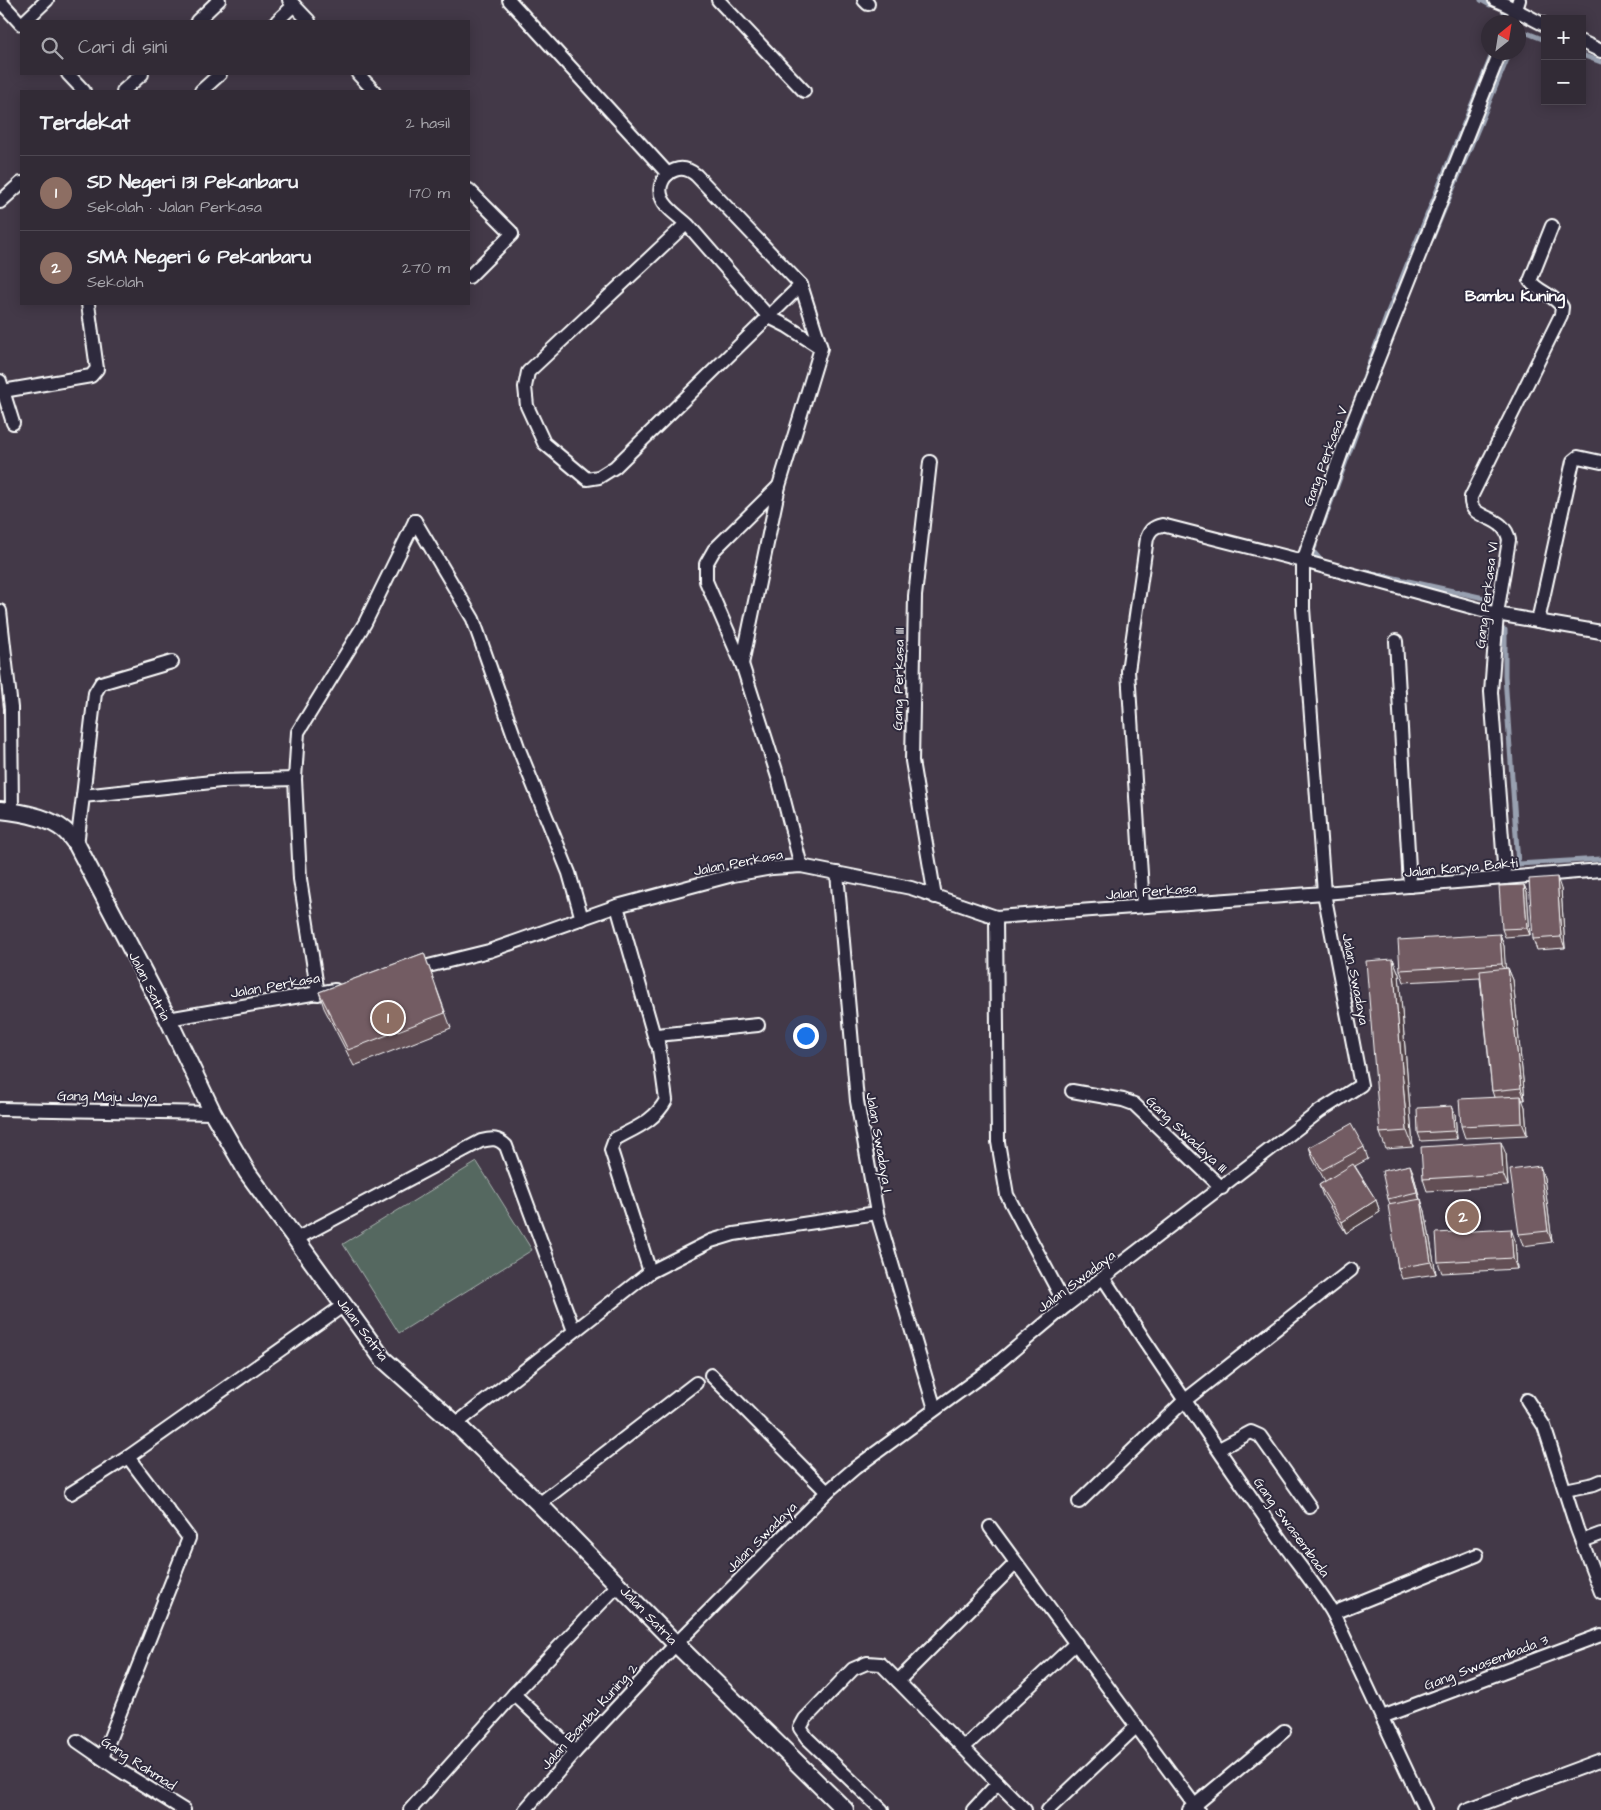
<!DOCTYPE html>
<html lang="id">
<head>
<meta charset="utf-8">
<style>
  :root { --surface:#322b36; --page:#3d3742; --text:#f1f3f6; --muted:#a8a7ad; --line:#4d4751; --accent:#ea580c }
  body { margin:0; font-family:"Architects Daughter",sans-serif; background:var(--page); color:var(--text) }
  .controls { position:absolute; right:15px; top:15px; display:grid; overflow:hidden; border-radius:0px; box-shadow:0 2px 12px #0003 }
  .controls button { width:45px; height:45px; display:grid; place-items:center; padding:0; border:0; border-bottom:1px solid var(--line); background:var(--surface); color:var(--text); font:25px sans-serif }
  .compass { position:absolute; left:1481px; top:15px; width:45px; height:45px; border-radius:50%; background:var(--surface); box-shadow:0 2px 12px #0003; rotate:30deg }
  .you { position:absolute; left:805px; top:1035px; width:18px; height:18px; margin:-12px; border:4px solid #fff; border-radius:50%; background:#1a73e8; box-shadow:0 0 0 8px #1a73e833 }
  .badge { display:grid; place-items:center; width:32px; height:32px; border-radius:50%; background:var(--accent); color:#fff; font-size:16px; font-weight:700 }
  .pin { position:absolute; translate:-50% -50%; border:2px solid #fff; box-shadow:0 1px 5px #0006 }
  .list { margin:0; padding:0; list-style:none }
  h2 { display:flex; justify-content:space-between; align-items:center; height:65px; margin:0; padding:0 20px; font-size:21px }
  h2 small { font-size:16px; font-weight:400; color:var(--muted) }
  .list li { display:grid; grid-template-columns:32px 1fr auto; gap:15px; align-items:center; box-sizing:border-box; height:75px; padding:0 20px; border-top:1px solid var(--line) }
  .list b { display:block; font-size:19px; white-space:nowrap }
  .list p { margin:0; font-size:16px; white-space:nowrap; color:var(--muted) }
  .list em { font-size:16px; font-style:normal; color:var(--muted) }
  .icon { flex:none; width:28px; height:28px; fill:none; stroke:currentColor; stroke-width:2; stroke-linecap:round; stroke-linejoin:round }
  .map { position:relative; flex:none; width:1601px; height:1810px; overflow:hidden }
  .search { position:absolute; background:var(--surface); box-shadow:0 2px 12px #0003; left:20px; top:20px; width:450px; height:55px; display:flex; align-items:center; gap:12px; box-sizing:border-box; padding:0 18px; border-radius:0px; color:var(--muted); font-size:19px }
  .panel { position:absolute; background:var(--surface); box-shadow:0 2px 12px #0003; left:20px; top:90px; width:450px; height:215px; border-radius:0px }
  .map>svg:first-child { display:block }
  .green { fill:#546861; stroke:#aab4b0 }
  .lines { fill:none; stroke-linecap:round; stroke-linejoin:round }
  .stream { stroke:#98a0b0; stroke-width:5 }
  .minor-casing { stroke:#fff; stroke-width:16 }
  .tertiary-casing { stroke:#fff; stroke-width:20 }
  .minor { stroke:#2f2a3d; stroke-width:12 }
  .tertiary { stroke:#2f2a3d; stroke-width:16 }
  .wall { fill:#634f55; stroke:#fff }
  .shaded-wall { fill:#504045; stroke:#fff }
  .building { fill:#735c63; stroke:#fff }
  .labels { text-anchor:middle; stroke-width:4; stroke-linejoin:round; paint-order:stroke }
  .street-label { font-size:14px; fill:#fff; stroke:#2f2a3d }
  .quarter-label { font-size:16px; font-weight:bold; fill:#fff; stroke:#2f2a3d }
</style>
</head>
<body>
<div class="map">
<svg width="1601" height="1810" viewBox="0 0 1601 1810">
  <rect width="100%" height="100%" fill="#433948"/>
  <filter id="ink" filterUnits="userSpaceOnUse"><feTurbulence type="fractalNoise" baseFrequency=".02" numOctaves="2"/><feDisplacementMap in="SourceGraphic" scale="10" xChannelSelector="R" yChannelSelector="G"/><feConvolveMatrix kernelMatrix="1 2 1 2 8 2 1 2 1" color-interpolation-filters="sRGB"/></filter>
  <g filter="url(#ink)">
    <!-- green -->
    <polygon class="green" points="477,1162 532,1250 399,1333 343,1244"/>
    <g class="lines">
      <!-- stream -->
      <g class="stream">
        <polyline points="1481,0 1490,5"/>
        <polyline points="1504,13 1504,22"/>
        <polyline points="1518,37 1522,31 1545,40"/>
        <polyline points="1582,55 1601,62"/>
        <polyline points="1432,239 1510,52"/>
        <polyline points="1362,383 1388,312 1493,52"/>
        <polyline points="1323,524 1364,412"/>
        <polyline points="1315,546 1313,551 1323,563"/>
        <polyline points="1368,572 1493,600"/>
        <polyline points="1505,630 1505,676 1518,864 1601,859"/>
      </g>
      <!-- minor casing -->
      <g class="minor-casing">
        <g id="minor">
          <polyline points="289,0 309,21"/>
          <polyline points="509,0 668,174"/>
          <polyline points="718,0 804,91"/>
          <polyline points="864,0 868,4"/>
          <path d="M1495 0C1513 7 1528 17 1545 25"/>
          <polyline points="0,1 21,24"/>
          <polyline points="25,21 47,0"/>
          <polyline points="197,21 219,0"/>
          <polyline points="277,21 294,5"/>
          <polyline points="1512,22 1519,0"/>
          <polyline points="1582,42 1601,51"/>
          <polyline points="68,74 84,91"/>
          <polyline points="358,74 374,91"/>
          <polyline points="123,91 142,74"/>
          <polyline points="201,91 220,74"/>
          <polyline points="469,190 511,232 512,234 469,277"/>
          <polyline points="0,202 21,183"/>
          <polyline points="686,224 528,372 525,387 527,406 544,443 587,479 599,477 615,467 801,285"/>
          <polyline points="0,381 13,423"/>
          <polyline points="3,391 91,376 97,369 88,304"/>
          <polyline points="930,462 915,596 912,761 935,897"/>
          <polyline points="779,486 714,550 706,564 706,581 742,664 778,777 801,866"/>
          <polyline points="415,521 473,619 518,747 569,873 582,919"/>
          <polyline points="0,611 11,708 12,811"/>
          <polyline points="1538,621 1573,461 1578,457 1601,462"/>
          <polyline points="1396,641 1410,886"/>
          <path d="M742 664 779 486 821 348 801 285 696 175C690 170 683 167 675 170 664 174 657 186 662 198 666 209 680 217 688 225 715 256 742 287 769 317L787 326 821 348"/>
          <polyline points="83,796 95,693 101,683 172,662"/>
          <polyline points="77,845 83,796 221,781 295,779"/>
          <polyline points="837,873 857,1101 877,1213 935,1409"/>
          <path d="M1505 878 1491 692 1497 614 1509 540C1504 512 1468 522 1471 497L1561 315 1562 307C1554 295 1538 292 1530 281L1552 226"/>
          <polyline points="617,906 656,1043"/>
          <path d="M1143 906 1128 671 1147 538C1150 530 1153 527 1162 525L1303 561 1497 614 1601 632"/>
          <polyline points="996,917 998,1142 1007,1195 1066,1306"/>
          <polyline points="412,970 489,951 617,906 733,875 772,868 801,866 911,888 996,917 1324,893 1601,870"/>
          <polyline points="318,994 300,879 295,779 298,732 365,623 415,521"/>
          <polyline points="168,1019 335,990"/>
          <polyline points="1072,1091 1123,1100 1134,1104 1222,1188"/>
          <polyline points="0,1109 213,1113"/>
          <path d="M296 1239 481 1141C493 1138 498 1138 506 1146L574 1331"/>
          <path d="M650 1272 611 1150 615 1139C635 1128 655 1121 666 1100L657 1035 758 1025"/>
          <path d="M1104 1279C1161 1366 1220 1453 1280 1539 1298 1564 1317 1587 1333 1613L1425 1810"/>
          <polyline points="711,1375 827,1492"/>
          <polyline points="1527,1400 1544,1426 1577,1529 1601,1592"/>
          <polyline points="456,1424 650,1272 711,1241 734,1234 877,1213"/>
          <polyline points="1219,1449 1251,1432 1260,1436 1310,1507"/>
          <polyline points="1565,1490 1594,1484 1601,1481"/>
          <polyline points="71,1493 128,1457 344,1305"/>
          <polyline points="1079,1502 1184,1401 1351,1270"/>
          <polyline points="539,1504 696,1383"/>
          <polyline points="990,1527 1198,1810"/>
          <polyline points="1582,1541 1601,1534"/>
          <polyline points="1333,1613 1477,1555"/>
          <polyline points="898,1681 1016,1563"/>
          <polyline points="514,1694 575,1752"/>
          <polyline points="1382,1717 1601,1635"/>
          <polyline points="77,1741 116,1768 184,1810"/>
          <polyline points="963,1748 1076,1643"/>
          <polyline points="102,1758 189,1538 128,1457"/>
          <polyline points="998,1783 1025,1810"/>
          <polyline points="410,1810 514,1694 619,1584"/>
          <polyline points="525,1810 575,1752 676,1644 827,1492 855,1468 992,1368 1066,1306 1320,1111 1361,1085 1324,893 1303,608 1303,561 1347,437 1500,52"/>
          <polyline points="882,1810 807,1738 800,1728 805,1719 853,1669 867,1663 881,1664 998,1783 973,1810"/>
          <polyline points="1048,1810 1137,1726"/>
          <polyline points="1189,1810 1284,1731"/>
          <polyline points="1466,1810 1601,1760"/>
        </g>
      </g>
      <!-- tertiary casing -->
      <g class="tertiary-casing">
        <path id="tertiary" d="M0 810C20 812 48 817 64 830 69 834 73 840 77 845L168 1019 213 1113 247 1172 383 1359 456 1424 539 1504 676 1644 845 1810"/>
      </g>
      <!-- minor -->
      <use href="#minor" class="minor"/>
      <!-- tertiary -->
      <use href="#tertiary" class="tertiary"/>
    </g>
    <!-- wall -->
    <g class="wall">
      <polygon points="1524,885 1527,892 1530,935 1505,937 1502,929"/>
      <polygon points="1561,889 1565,948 1537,950 1533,939"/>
      <polygon points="1500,934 1504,946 1505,968 1508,968 1513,980 1525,1100 1522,1100 1525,1107 1527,1135 1465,1138 1461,1126 1494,1097 1492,1091 1480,978 1404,982 1400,970"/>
      <polygon points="424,953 451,1028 354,1066 324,1008 319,992"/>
      <polygon points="1393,959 1399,974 1413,1147 1386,1149 1380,1133"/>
      <polygon points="1452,1106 1455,1114 1457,1139 1421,1141 1418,1133"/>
      <polygon points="1309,1147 1364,1147 1368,1159 1355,1166 1376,1200 1380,1212 1346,1233 1323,1196 1319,1185 1325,1181 1313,1159"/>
      <polygon points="1506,1154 1508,1186 1427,1191 1423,1179"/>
      <polygon points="1540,1166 1544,1178 1552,1242 1523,1246 1519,1234"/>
      <polygon points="1413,1172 1420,1200 1425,1211 1436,1274 1402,1279 1398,1268 1390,1204 1388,1199"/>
      <polygon points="1515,1240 1517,1269 1442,1273 1438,1262"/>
    </g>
    <!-- shaded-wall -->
    <g class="shaded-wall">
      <polygon points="1557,877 1561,889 1565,948 1561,937"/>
      <polygon points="1524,885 1527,892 1530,935 1527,928"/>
      <polygon points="1500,934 1504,946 1506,976 1502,964"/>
      <polygon points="1393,959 1399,974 1413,1147 1407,1131"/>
      <polygon points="1508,968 1513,980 1525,1100 1521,1088"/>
      <polygon points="1521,1096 1525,1107 1527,1135 1522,1123"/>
      <polygon points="1452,1106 1455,1114 1457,1139 1454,1131"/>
      <polygon points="1501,1142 1506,1154 1508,1186 1503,1174"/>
      <polygon points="1410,1165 1413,1172 1420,1200 1417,1192"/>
      <polygon points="1540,1166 1544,1178 1552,1242 1548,1231"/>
      <polygon points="1421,1199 1425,1211 1436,1274 1431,1262"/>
      <polygon points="1376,1200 1380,1212 1346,1233 1342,1222"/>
      <polygon points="1511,1229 1515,1240 1517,1269 1513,1258"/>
    </g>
    <!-- building -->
    <g class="building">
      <polygon points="1557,877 1561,937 1533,939 1529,879"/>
      <polygon points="1524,885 1527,928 1502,929 1499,886"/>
      <polygon points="1500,934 1502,964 1400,970 1398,940"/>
      <polygon points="424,953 445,1013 348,1050 319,992"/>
      <polygon points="1393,959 1407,1131 1380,1133 1366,961"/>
      <polygon points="1508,968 1521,1088 1492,1091 1480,971"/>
      <polygon points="1521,1096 1522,1123 1461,1126 1459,1099"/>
      <polygon points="1452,1106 1454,1131 1418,1133 1417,1108"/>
      <polygon points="1351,1124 1364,1147 1322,1170 1309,1147"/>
      <polygon points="1501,1142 1503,1174 1423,1179 1421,1147"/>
      <polygon points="1353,1164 1376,1200 1342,1222 1319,1185"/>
      <polygon points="1410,1165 1417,1192 1388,1199 1382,1171"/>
      <polygon points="1540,1166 1548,1231 1519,1234 1510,1170"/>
      <polygon points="1421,1199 1431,1262 1398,1268 1388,1205"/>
      <polygon points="1511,1229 1513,1258 1438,1262 1436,1233"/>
    </g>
  </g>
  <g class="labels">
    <!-- street labels -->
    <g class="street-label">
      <text transform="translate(1325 456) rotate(-70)" y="5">Gang Perkasa V</text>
      <text transform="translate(1486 595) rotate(-83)" y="5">Gang Perkasa VI</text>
      <text transform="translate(898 679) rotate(-89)" y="5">Gang Perkasa III</text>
      <text transform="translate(738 862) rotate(-11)" y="5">Jalan Perkasa</text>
      <text transform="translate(1461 867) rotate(-5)" y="5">Jalan Karya Bakti</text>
      <text transform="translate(1151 891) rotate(-4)" y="5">Jalan Perkasa</text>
      <text transform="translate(1356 979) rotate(79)" y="5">Jalan Swadaya</text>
      <text transform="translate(275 985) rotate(-10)" y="5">Jalan Perkasa</text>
      <text transform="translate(150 986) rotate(63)" y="5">Jalan Satria</text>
      <text transform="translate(107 1096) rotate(1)" y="5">Gang Maju Jaya</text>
      <text transform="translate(1187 1134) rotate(43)" y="5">Gang Swadaya III</text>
      <text transform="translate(880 1142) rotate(80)" y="5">Jalan Swadaya I</text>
      <text transform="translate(1076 1281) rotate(-37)" y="5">Jalan Swadaya</text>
      <text transform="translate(363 1329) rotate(53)" y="5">Jalan Satria</text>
      <text transform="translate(1292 1527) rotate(54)" y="5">Gang Swasembada</text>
      <text transform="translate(761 1537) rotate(-45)" y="5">Jalan Swadaya</text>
      <text transform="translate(649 1615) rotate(46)" y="5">Jalan Satria</text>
      <text transform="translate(1486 1662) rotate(-21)" y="5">Gang Swasembada 3</text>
      <text transform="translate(589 1716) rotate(-48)" y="5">Jalan Bambu Kuning 2</text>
      <text transform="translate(139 1763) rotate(33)" y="5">Gang Rahmad</text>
    </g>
    <!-- quarter labels -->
    <g class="quarter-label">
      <text x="1515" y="301">Bambu Kuning</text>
    </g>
  </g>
</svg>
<div class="controls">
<button>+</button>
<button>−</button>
</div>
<svg class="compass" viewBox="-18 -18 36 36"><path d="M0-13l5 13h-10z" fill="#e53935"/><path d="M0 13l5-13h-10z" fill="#a8a7ad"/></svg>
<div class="you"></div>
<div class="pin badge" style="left:388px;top:1018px;background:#8d6e63">1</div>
<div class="pin badge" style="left:1463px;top:1217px;background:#8d6e63">2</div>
<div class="search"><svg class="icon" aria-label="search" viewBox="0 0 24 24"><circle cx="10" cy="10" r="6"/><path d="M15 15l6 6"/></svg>Cari di sini</div>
<section class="panel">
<h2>Terdekat<small>2 hasil</small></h2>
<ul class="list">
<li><span class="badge" style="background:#8d6e63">1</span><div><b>SD Negeri 131 Pekanbaru</b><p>Sekolah · Jalan Perkasa</p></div><em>170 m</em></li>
<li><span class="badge" style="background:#8d6e63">2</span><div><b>SMA Negeri 6 Pekanbaru</b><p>Sekolah</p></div><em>270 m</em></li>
</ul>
</section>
</div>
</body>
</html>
